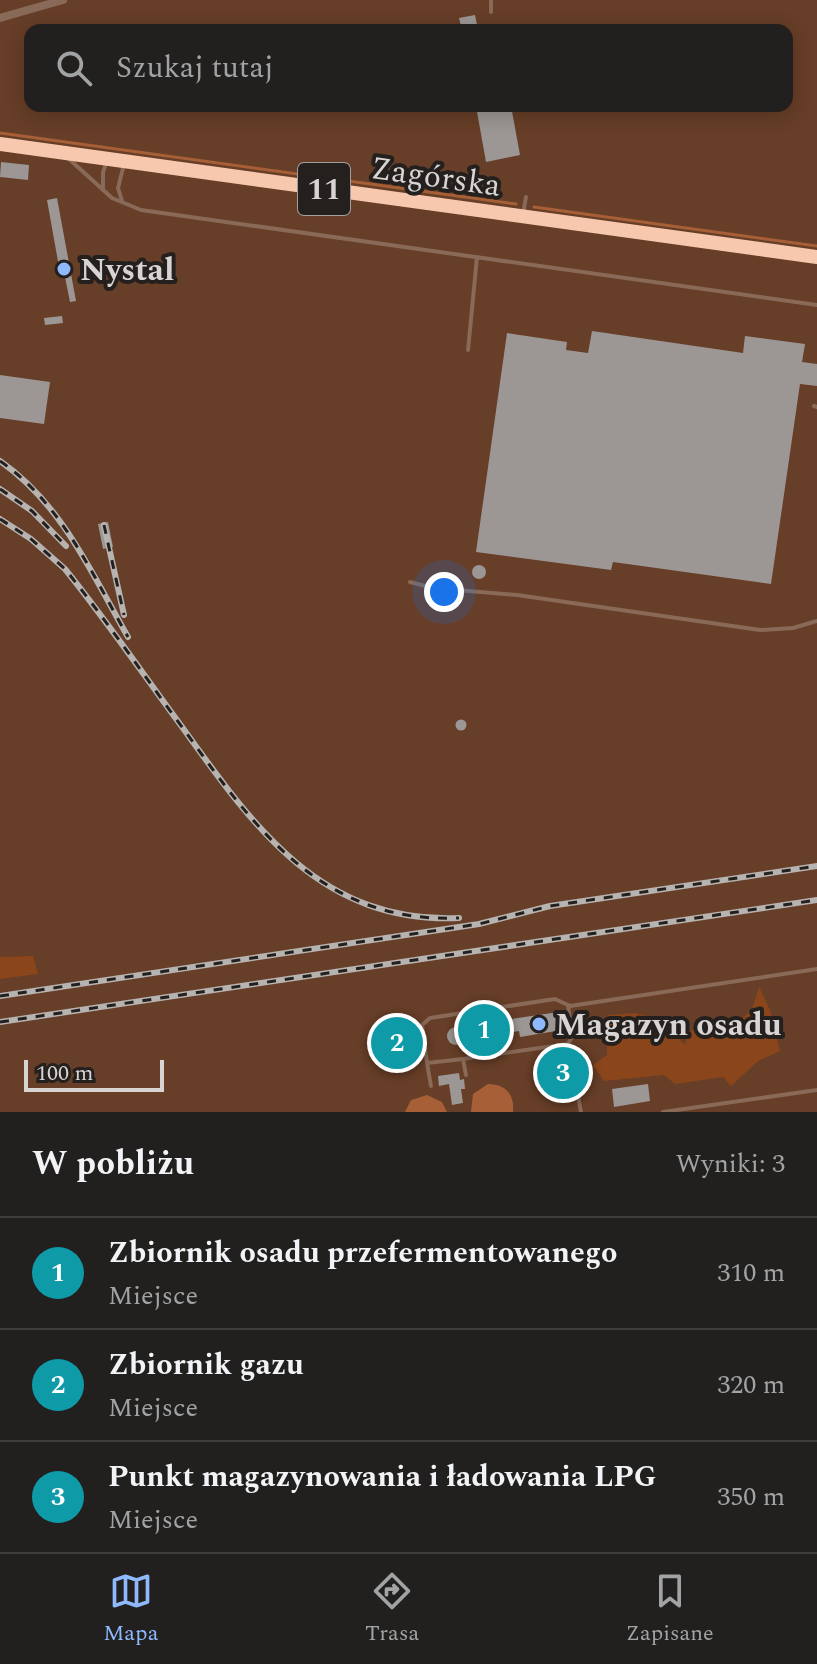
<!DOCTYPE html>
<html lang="pl">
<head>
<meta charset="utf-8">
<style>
  :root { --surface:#22201e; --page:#2e2d2b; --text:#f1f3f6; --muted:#a2a3a4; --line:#3f3e3c; --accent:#8eb9fc }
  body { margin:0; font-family:Spectral,serif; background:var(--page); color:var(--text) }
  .scale { position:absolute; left:24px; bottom:20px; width:140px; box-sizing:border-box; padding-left:8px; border:4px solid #d7d4d3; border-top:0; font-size:22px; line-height:28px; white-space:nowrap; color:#d7d4d3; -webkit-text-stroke:6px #24201e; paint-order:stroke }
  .you { position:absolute; left:444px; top:592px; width:28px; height:28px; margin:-20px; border:6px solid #fff; border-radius:50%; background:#1a73e8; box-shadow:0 0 0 12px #1a73e833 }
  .badge { display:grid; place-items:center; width:52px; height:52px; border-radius:50%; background:var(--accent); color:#fff; font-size:26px; font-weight:700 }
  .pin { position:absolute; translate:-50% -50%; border:4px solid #fff; box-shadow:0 2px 8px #0006 }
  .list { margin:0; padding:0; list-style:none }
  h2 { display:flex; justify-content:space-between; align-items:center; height:104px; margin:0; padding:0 32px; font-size:34px }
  h2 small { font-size:26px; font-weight:400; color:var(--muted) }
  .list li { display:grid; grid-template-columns:52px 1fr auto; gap:24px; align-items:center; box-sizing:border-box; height:112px; padding:0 32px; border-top:2px solid var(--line) }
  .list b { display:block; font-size:30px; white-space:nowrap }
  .list p { margin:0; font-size:26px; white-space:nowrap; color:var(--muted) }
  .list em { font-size:26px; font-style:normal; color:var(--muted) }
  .icon { flex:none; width:44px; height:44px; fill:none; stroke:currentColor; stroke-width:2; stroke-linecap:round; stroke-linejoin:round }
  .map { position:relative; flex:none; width:817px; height:1112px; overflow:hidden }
  .search { position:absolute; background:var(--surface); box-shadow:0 4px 20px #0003; left:24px; right:24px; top:24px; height:88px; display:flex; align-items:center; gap:20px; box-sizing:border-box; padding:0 28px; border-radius:16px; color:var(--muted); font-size:30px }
  .sheet { height:440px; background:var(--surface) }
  nav { display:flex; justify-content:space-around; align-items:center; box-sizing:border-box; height:112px; border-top:2px solid var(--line); background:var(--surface); font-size:22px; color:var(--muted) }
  nav a { display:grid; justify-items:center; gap:4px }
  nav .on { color:var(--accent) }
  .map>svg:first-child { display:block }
  .green { fill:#673e27; fill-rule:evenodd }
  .forest { fill:#8a451a }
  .water { fill:#a65f36 }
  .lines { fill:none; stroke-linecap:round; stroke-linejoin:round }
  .stream { stroke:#a65f36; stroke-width:3 }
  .building { fill:#9c9795 }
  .lane { stroke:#896958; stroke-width:4 }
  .street { stroke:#896958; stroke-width:8 }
  .highway { stroke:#f8c8ae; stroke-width:14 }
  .rail-casing { stroke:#b6b3b1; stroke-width:6 }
  .rail { stroke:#24201e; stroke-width:3; stroke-dasharray:9; stroke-linecap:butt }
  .poi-dot { fill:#8eb9fc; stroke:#24201e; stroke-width:3 }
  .labels { text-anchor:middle; stroke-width:8; stroke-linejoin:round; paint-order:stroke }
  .shield { fill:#24201e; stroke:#a19e9d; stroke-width:2 }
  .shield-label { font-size:30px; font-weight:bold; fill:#d7d4d3 }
  .street-label { font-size:32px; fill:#d7d4d3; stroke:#24201e }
  .poi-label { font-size:32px; font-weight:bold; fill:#d7d4d3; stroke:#24201e; text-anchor:start }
</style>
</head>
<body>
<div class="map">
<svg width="817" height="1112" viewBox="0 0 817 1112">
  <rect width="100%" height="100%" fill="#2d2a28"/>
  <!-- green -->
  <path class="green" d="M0 0H817V1112H0ZM30 30H787V106H30Z"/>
  <!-- forest -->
  <g class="forest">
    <polygon points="33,956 38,974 0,979 0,957"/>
    <polygon points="759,987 770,1010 780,1051 758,1061 731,1086 723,1077 675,1084 664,1075 604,1081 593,1065 607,1055 607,1015 635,1013 662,1021 685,1045 688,1033 709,1020 738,1023 752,1009"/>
  </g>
  <!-- water -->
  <g class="water">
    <path d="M488 1084C505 1084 515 1094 513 1112H471L473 1094Z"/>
    <polygon points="427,1095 442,1102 447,1112 405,1112 411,1100"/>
  </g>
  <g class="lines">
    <!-- stream -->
    <g class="stream">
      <polyline points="0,133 516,204"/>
      <polyline points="534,207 817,246"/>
    </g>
  </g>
  <!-- building -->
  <g class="building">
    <polygon points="475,15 478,30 462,30 459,18"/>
    <polygon points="476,106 511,106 520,155 486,162"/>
    <polygon points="1,162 29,165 28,180 0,177"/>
    <polygon points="57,198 76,301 70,302 65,277 61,278 47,200"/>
    <polygon points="62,316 63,323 45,325 44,318"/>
    <polygon points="592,331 743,353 745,336 805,344 802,362 817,364 817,386 800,384 771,584 613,562 611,570 476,552 507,333 567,342 566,350 588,353"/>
    <polygon points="0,375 50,382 44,424 0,418"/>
    <polygon points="108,522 113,547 103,549 98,524"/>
    <circle cx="479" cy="572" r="7"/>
    <circle cx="461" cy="725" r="5.5"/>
    <polygon points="559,1012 562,1030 520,1037 519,1031 506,1033 504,1020"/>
    <circle cx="484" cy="1030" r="5.5"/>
    <circle cx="456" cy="1036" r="9"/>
    <circle cx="397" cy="1044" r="6"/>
    <polygon points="568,1066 569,1078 559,1079 557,1067"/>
    <polygon points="459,1073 460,1080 464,1079 465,1089 461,1089 463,1103 452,1105 449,1084 439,1086 438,1076"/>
    <polygon points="648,1084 650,1101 614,1107 612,1089"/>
  </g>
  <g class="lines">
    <!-- lane -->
    <g class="lane">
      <polyline points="491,0 491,12"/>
      <polyline points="69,159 112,198 141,210 817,305"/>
      <polyline points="103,190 103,172 107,161"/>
      <polyline points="122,201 118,188 124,164"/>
      <polyline points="523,214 526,197"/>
      <polyline points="468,350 477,257"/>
      <polyline points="814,406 817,407"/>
      <polyline points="410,582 433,588 517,595 760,630 793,628 817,621"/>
      <polyline points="568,1005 572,1037 568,1044"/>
      <polyline points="463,1059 427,1063 422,1025 430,1018 555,999 570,1006 817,969"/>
      <polyline points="427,1063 431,1086"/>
      <polyline points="466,1075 463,1059 568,1044 581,1112"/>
      <polyline points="663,1112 817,1090"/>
    </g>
    <!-- street -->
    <polyline class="street" points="0,18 63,0"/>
    <!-- highway -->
    <polyline class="highway" points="0,144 817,257"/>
    <!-- rail casing -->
    <g class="rail-casing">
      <g id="rail">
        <path d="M0 461C62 504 92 574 128 637"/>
        <polyline points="0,489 32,511 66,546"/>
        <path d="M0 519 31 539 65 569C107 621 145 677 185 731 255 829 323 924 459 918"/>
        <polyline points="104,525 124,615"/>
        <polyline points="0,996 479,924 550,906 817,866"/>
        <polyline points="0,1022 817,900"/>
      </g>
    </g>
    <!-- rail -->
    <use href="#rail" class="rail"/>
  </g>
  <!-- markers -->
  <g class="poi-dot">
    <circle cx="64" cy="269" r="8"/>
    <circle cx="539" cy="1024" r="8"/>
  </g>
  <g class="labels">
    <!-- shield labels -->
    <rect class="shield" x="298" y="163" width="52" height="52" rx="6"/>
    <g class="shield-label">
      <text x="324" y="199">11</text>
    </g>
    <!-- street labels -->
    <g class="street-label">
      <text transform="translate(436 176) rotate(8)" y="11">Zagórska</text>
    </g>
    <!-- poi labels -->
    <g class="poi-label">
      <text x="80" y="280">Nystal</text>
      <text x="555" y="1035">Magazyn osadu</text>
    </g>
  </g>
</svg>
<div class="scale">100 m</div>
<div class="you"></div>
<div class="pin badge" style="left:484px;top:1030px;background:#0f9aa8">1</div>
<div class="pin badge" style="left:397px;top:1043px;background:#0f9aa8">2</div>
<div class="pin badge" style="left:563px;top:1073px;background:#0f9aa8">3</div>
<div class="search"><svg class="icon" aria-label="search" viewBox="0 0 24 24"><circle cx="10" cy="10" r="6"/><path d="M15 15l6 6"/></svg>Szukaj tutaj</div>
</div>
<section class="sheet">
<h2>W pobliżu<small>Wyniki: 3</small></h2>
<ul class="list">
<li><span class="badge" style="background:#0f9aa8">1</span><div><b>Zbiornik osadu przefermentowanego</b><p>Miejsce</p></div><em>310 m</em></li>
<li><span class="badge" style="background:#0f9aa8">2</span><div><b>Zbiornik gazu</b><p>Miejsce</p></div><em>320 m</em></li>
<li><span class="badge" style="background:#0f9aa8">3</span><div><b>Punkt magazynowania i ładowania LPG</b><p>Miejsce</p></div><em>350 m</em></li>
</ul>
</section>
<nav>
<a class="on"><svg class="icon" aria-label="map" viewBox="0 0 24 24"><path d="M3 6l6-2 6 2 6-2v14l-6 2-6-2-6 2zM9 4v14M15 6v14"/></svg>Mapa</a>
<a><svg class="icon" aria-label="directions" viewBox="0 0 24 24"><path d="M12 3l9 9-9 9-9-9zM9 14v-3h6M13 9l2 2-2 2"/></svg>Trasa</a>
<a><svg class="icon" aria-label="saved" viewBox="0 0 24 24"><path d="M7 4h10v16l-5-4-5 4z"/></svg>Zapisane</a>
</nav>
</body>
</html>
